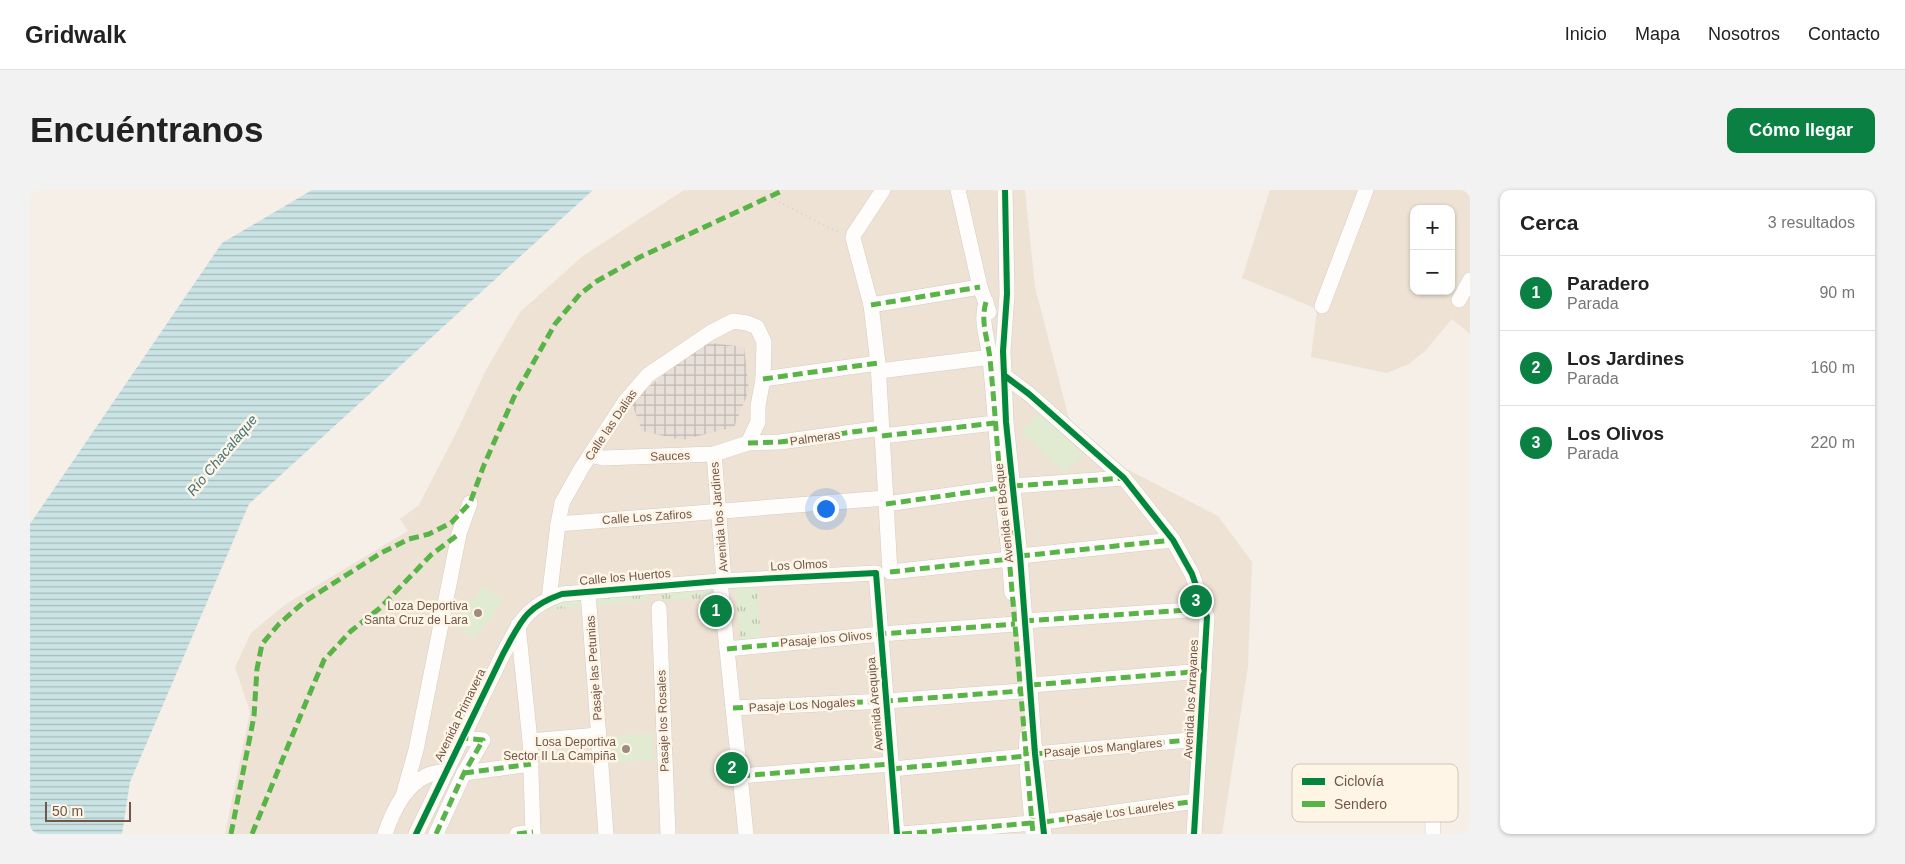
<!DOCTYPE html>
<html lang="es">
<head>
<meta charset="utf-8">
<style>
  :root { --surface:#fff; --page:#f2f2f2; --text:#222; --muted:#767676; --line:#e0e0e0; --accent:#0b8043 }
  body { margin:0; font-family:Helvetica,sans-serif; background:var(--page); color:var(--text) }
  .controls { position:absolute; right:15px; top:15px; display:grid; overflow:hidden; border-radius:10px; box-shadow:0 1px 4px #0004 }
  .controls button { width:45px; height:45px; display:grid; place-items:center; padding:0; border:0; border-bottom:1px solid var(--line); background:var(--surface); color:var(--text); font:25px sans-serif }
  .scale { position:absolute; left:15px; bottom:12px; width:86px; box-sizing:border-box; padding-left:5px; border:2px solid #715749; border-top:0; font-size:14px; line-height:18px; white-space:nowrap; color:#715749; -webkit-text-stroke:4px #fef5e7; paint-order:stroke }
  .you { position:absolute; left:795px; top:318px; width:18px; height:18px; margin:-12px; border:4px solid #fff; border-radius:50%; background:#1a73e8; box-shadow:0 0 0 8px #1a73e833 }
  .badge { display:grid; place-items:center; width:32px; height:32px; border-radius:50%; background:var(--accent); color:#fff; font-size:16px; font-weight:700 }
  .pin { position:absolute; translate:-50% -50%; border:2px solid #fff; box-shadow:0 1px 5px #0006 }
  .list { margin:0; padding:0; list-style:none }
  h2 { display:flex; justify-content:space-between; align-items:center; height:65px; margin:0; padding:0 20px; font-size:21px }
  h2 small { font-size:16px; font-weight:400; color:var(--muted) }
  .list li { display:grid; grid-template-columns:32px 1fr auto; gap:15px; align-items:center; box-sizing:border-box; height:75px; padding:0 20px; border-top:1px solid var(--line) }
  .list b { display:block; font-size:19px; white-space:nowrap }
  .list p { margin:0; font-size:16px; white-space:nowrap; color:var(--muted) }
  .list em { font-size:16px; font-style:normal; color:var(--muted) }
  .map { position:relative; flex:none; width:1440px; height:644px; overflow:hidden; border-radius:10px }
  header { display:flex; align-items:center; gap:30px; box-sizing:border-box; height:70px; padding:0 25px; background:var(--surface); border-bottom:1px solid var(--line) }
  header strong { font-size:24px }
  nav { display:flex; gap:28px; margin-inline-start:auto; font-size:18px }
  .intro { display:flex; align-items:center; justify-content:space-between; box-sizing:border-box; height:120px; padding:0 30px }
  h1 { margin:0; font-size:35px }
  .button { padding:12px 22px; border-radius:10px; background:var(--accent); color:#fff; font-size:18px; font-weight:700 }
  main { display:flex; gap:30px; padding:0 30px }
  aside { flex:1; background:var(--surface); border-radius:10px; box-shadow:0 1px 4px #0004 }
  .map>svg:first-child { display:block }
  .residential { fill:#eee2d4; fill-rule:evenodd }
  .industrial { fill:url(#industrial-grid) }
  .grass { fill:url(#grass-tufts) }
  .garden { fill:#e1ebd2 }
  .water { fill:url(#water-rules) }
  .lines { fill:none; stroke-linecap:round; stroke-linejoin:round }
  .minor-casing { stroke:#d4ccc5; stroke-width:16 }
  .path { stroke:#d6cfc9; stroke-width:2; stroke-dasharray:1 4; stroke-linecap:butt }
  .minor { stroke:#fefdfb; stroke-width:15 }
  .quiet { stroke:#59b447; stroke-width:5; stroke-dasharray:10 5; stroke-linecap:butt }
  .cycleway-casing { stroke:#fef5e7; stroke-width:9 }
  .cycleway { stroke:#00873e; stroke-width:6 }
  .poi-dot { fill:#9f8c80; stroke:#fef5e7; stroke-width:2 }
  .labels { text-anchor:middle; stroke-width:5; stroke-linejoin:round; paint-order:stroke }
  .street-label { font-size:12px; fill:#715749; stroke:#fef5e7 }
  .poi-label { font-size:12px; fill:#715749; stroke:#fef5e7; text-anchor:end }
  .water-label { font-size:14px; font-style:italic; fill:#41747d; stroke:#fef5e7 }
  .key { fill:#fef5e7; stroke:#d4c6b8; stroke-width:1 }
  .key-label { font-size:14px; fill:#715749 }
</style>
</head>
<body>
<header>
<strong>Gridwalk</strong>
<nav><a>Inicio</a><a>Mapa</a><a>Nosotros</a><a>Contacto</a></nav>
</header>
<div class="intro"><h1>Encuéntranos</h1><a class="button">Cómo llegar</a></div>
<main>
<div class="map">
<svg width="1440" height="644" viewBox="0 0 1440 644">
  <defs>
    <pattern id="industrial-grid" width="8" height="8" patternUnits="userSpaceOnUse" patternTransform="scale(1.25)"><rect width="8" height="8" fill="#e7dfd8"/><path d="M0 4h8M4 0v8" fill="none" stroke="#c0b8b1"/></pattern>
    <pattern id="grass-tufts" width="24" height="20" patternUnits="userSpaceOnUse" patternTransform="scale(1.25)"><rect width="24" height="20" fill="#e1ebd2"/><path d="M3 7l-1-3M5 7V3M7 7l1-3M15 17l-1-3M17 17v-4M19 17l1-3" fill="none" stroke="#bbc1ac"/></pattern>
    <pattern id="water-rules" width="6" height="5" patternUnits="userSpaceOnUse" patternTransform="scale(1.25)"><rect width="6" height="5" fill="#cae3e4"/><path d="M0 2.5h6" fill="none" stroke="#a8bbbb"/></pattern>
  </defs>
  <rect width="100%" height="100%" fill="#f5efe7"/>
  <!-- residential -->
  <g class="residential">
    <polygon points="654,0 995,0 1005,97 1039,229 1079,270 1188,326 1222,372 1218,476 1192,644 195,644 220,522 205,477 221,443 256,414 378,341 370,329 389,315 426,243 456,180 490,122 553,66"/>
    <path d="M1240 0H1440V144L1422 129 1395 161 1379 174 1357 183 1281 167 1287 119 1212 88ZM1384 19H1421V101H1384Z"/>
  </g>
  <!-- industrial -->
  <polygon class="industrial" points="674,152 714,157 719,200 704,237 652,250 612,241 601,211"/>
  <!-- grass -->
  <g class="grass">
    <polygon points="679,398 680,408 631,411 631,400"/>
    <polygon points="727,398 731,450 711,454 704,399"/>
    <polygon points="619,401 619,410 563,416 565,406"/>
    <polygon points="551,410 552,418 515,419 524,414"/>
  </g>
  <!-- garden -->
  <g class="garden">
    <polygon points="1009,223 1053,264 1035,283 991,242"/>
    <polygon points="454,396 473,412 443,449 423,433"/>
    <polygon points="622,543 624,569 575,574 573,548"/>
  </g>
  <!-- water -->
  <polygon class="water" points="282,0 563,0 219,314 100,592 92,644 0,644 0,334 192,53"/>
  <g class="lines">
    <!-- minor casing -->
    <g class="minor-casing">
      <g id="minor">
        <polyline points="853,0 824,44 823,48 841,115 848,173 860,382 980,369"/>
        <polyline points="928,0 950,97 959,122"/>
        <polyline points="975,0 977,104 973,161 976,232 990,366 1005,564 1014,644"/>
        <polyline points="1429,110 1440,90"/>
        <path d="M956 112C950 132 958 149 960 169 966 227 968 285 977 343"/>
        <polyline points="841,115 950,97"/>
        <polyline points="1292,116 1336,0"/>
        <polyline points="849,181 953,168"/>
        <polyline points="975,186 999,204 1094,288 1143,350 1162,384 1177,427 1164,644"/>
        <polyline points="733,189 848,173"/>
        <polyline points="852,246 965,233"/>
        <polyline points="684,264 694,390"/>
        <polyline points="561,265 573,268 684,264 718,253 750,252 852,238"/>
        <polyline points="983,296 1094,288"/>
        <polyline points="856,314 970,298"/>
        <polyline points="528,334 856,308"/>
        <polyline points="990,366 1143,350"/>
        <polyline points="690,391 716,644"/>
        <polyline points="558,402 576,644"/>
        <polyline points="982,403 977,343 988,343"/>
        <polyline points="519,409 528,334 532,313 551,279 594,213 618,185 680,143 703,131 717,133 727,137 734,152 733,189 728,216 728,232 718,253"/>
        <polyline points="629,418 638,644"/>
        <polyline points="994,431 1174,419"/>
        <polyline points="488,435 500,551 503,644"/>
        <polyline points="697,459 851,444 985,434"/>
        <polyline points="1001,495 1174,481"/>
        <polyline points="703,518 856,511 991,501"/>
        <polyline points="500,551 568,545"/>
        <polyline points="1005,564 1170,549"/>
        <polyline points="997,578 1003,644"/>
        <polyline points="862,579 996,566 997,546"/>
        <polyline points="434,583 501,574"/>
        <polyline points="710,586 861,574"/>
        <polyline points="1402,601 1403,644"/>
        <polyline points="373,606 386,560 429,344 440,313"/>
        <polyline points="1014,632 1166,611"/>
        <path d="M355 644C362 623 375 596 396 586 402 583 409 582 416 581"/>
        <path d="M386 644 473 464C491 431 495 417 532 404L690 391 846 383 867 644"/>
        <polyline points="406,644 434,583 453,550 432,548"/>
        <polyline points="487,644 503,642"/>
        <polyline points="872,644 1002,633 1003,625"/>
      </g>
    </g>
    <!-- path -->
    <polyline class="path" points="740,7 805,41 811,42"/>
    <!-- minor -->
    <use href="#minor" class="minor"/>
    <!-- quiet -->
    <g class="quiet">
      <path d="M956 112C950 132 958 149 960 169 966 227 968 285 977 343"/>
      <polyline points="841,115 950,97"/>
      <polyline points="733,189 848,173"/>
      <polyline points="852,246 965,233"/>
      <polyline points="718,253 750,252 852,238"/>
      <polyline points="983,296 1094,288"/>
      <polyline points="856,314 970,298"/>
      <polyline points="988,343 977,343 1003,644"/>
      <polyline points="990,366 1143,350"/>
      <polyline points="860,382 980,369"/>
      <polyline points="994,431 1174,419"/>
      <polyline points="697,459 851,444 985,434"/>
      <polyline points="1001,495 1174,481"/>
      <polyline points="703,518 856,511 991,501"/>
      <polyline points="1005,564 1170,549"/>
      <polyline points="862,579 996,566 996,562"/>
      <polyline points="434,583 501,574"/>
      <polyline points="710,586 861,574"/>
      <polyline points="1014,632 1166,611"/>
      <polyline points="201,644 224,526 227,479 232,454 249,434 274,412 351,363 379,349 399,344 421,333 440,313 454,275 484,207 525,134 550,104 567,91 610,67 754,0"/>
      <polyline points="222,644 274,517 294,470 321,441 350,418 401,365 429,344"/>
      <polyline points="406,644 434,583 453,550 432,548"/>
      <polyline points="487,644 503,642"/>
      <polyline points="872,644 1002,633 1003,628"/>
    </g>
    <!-- cycleway casing -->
    <g class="cycleway-casing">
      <g id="cycleway">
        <polyline points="975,0 977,104 973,161 976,232 990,366 1005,564 1014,644"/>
        <polyline points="975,186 999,204 1094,288 1143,350 1162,384 1177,427 1164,644"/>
        <path d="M386 644 473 464C491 431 495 417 532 404L690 391 846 383 867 644"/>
      </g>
    </g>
    <!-- cycleway -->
    <use href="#cycleway" class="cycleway"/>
  </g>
  <!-- markers -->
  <g class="poi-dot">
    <circle cx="448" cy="423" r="5"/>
    <circle cx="596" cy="559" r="5"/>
  </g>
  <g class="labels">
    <!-- street labels -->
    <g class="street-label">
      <text transform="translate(581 235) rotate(-56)" y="4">Calle las Dalias</text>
      <text transform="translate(785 248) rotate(-8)" y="4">Palmeras</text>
      <text transform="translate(640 266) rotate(-2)" y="4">Sauces</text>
      <text transform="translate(974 323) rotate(-96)" y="4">Avenida el Bosque</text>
      <text transform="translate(617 327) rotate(-4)" y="4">Calle Los Zafiros</text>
      <text transform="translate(689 327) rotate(-95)" y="4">Avenida los Jardines</text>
      <text transform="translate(769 375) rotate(-3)" y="4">Los Olmos</text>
      <text transform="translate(595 387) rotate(-5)" y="4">Calle los Huertos</text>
      <text transform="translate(796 449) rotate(-5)" y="4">Pasaje los Olivos</text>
      <text transform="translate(564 478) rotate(-94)" y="4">Pasaje las Petunias</text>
      <text transform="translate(1161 509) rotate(-87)" y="4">Avenida los Arrayanes</text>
      <text transform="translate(845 514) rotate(-95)" y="4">Avenida Arequipa</text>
      <text transform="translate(772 515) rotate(-3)" y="4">Pasaje Los Nogales</text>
      <text transform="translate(430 525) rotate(-64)" y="4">Avenida Primavera</text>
      <text transform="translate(633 531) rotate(-92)" y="4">Pasaje los Rosales</text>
      <text transform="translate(1073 558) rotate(-5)" y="4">Pasaje Los Manglares</text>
      <text transform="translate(1090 622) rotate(-8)" y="4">Pasaje Los Laureles</text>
    </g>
    <!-- poi labels -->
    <g class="poi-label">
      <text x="438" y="420">Loza Deportiva<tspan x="438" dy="14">Santa Cruz de Lara</tspan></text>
      <text x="586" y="556">Losa Deportiva<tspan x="586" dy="14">Sector II La Campiña</tspan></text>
    </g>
    <!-- water labels -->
    <g class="water-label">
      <text transform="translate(192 265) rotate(-50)" y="5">Río Chacalaque</text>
    </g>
  </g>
  <!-- legend -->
  <rect x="1262" y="574" width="166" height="58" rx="8" class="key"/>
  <rect x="1272" y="588" width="23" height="7" fill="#00873e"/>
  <rect x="1272" y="611" width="23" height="6" fill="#59b447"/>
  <g class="key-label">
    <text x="1304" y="596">Ciclovía</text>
    <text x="1304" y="619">Sendero</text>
  </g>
</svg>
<div class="controls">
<button>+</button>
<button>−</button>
</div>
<div class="scale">50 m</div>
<div class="you"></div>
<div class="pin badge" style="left:686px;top:421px">1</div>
<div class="pin badge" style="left:702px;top:578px">2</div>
<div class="pin badge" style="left:1166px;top:411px">3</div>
</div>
<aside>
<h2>Cerca<small>3 resultados</small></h2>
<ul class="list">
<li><span class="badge">1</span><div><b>Paradero</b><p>Parada</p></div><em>90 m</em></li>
<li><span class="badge">2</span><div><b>Los Jardines</b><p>Parada</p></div><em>160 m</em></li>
<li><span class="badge">3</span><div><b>Los Olivos</b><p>Parada</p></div><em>220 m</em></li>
</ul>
</aside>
</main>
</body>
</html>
